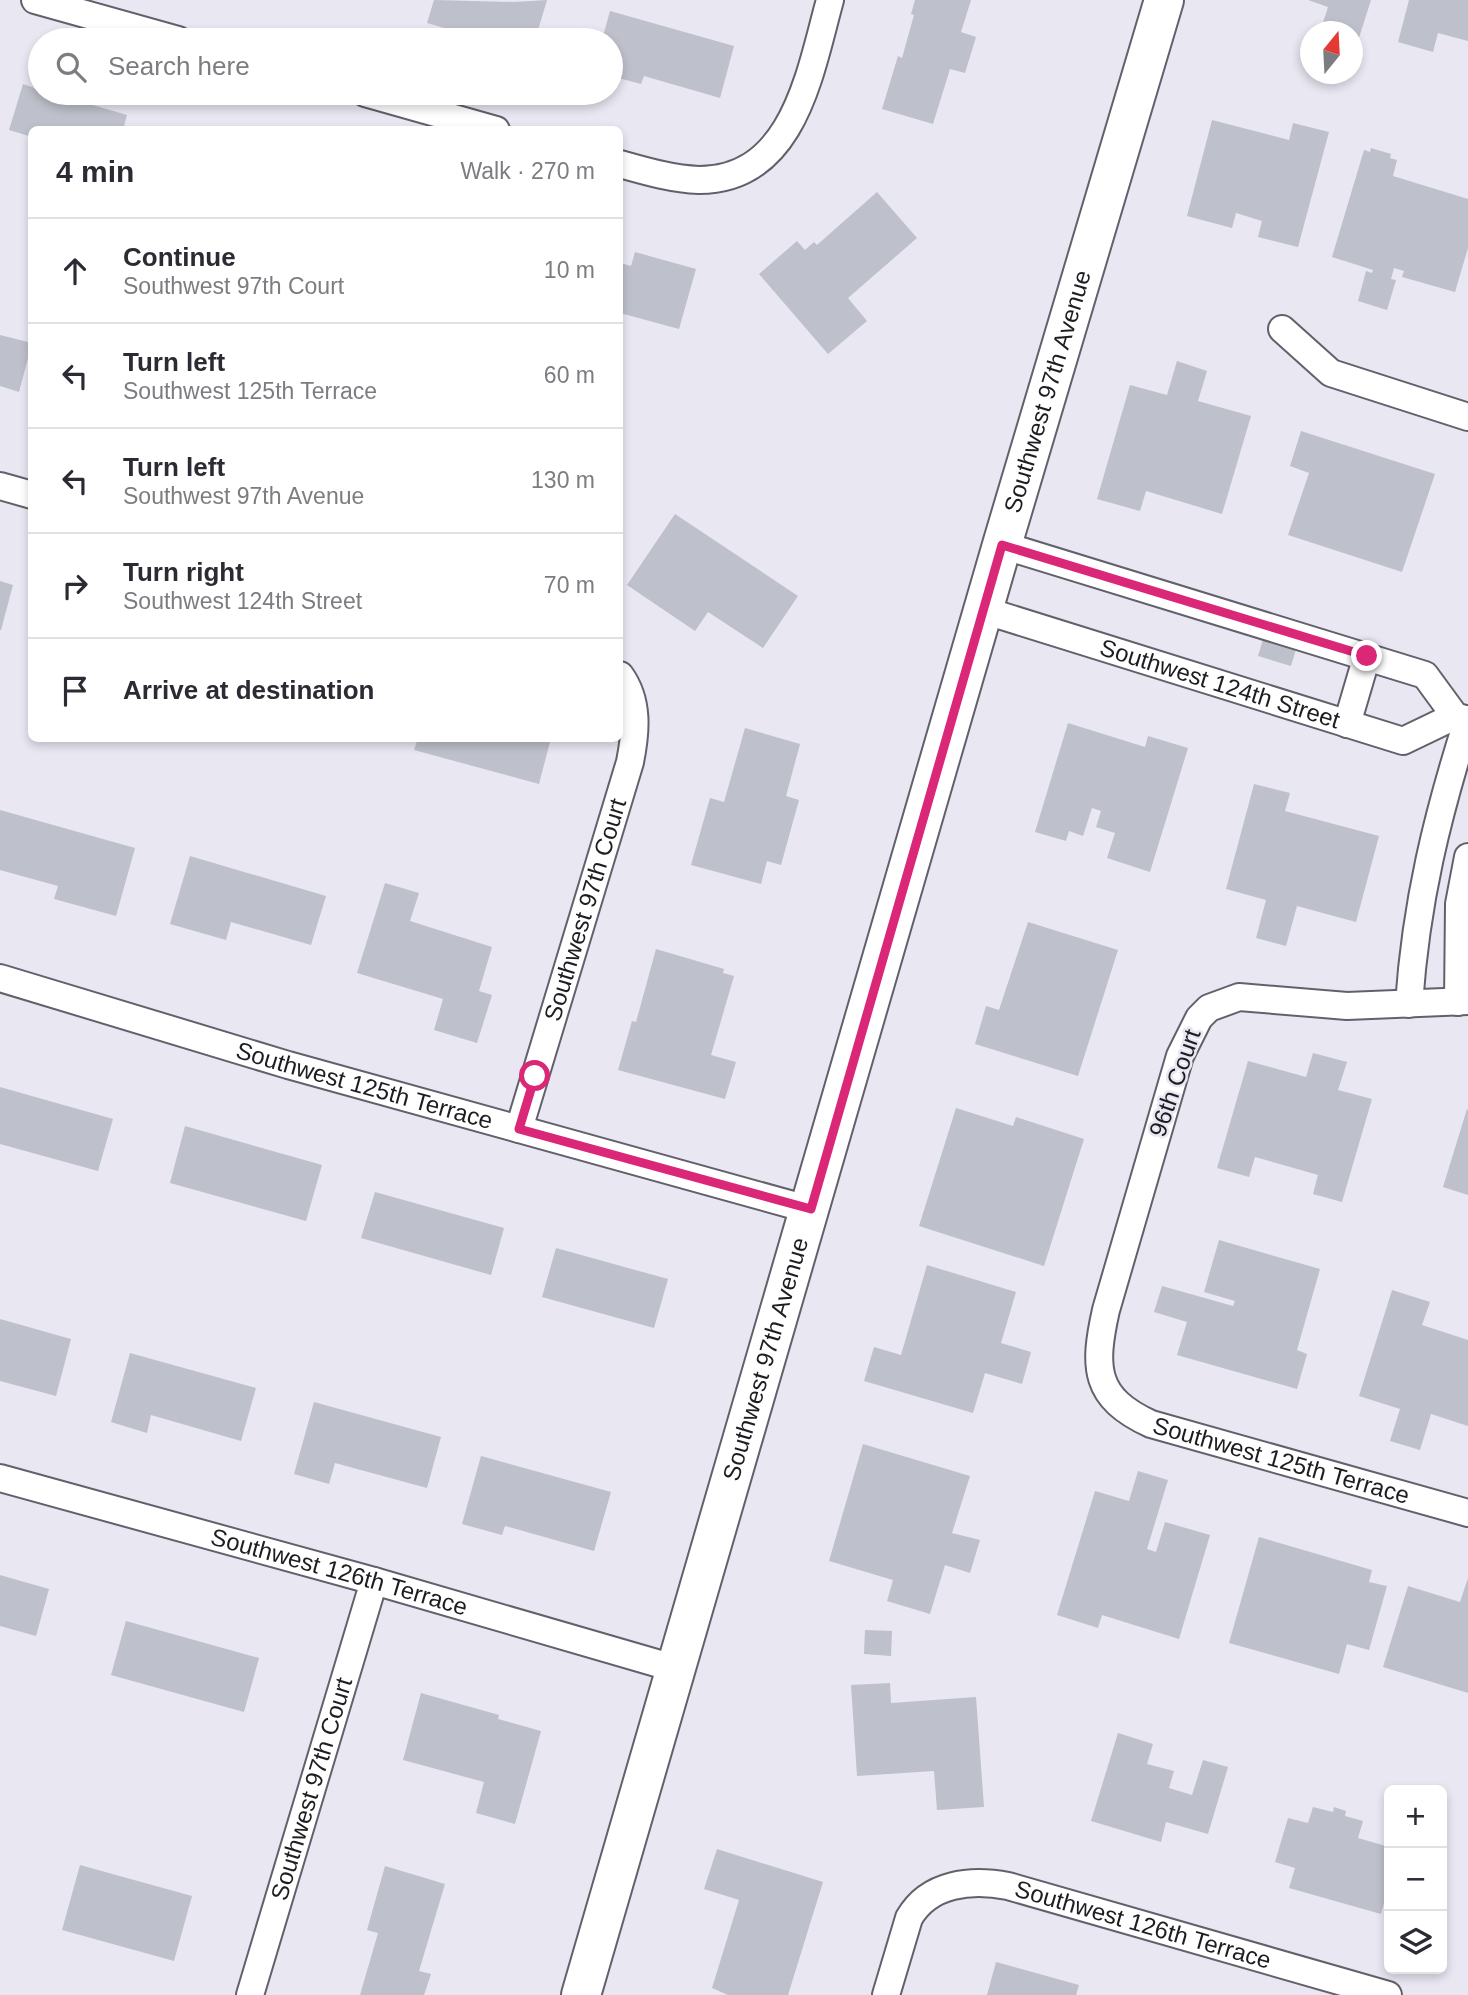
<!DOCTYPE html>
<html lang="en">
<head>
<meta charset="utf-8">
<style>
  :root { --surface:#fff; --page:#f7f7f7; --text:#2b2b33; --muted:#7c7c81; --line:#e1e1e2 }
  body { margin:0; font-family:Arial,sans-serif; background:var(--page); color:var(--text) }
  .controls { position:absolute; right:21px; bottom:21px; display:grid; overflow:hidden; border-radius:10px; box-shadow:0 4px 10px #0003 }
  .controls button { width:63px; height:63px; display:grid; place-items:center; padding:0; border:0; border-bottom:2px solid var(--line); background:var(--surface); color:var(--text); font:35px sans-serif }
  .compass { position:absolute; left:1300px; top:21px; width:63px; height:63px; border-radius:50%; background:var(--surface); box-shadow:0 4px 10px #0003; rotate:18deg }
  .stop { position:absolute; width:21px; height:21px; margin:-16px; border:5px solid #db2777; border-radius:50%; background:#fff }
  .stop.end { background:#db2777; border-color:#fff; box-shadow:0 2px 7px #0008 }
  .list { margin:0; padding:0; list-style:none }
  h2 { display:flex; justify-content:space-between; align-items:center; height:91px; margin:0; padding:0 28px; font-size:30px }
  h2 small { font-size:23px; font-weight:400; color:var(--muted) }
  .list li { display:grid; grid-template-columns:46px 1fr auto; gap:21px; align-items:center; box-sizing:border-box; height:105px; padding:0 28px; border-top:2px solid var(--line) }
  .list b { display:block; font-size:26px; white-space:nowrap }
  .list p { margin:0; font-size:23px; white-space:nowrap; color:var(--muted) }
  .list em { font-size:23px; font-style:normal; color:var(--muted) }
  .icon { flex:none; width:38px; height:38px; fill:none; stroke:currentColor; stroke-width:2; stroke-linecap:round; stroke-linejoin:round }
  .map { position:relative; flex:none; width:1468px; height:1995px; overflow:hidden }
  .search { position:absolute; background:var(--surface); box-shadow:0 4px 10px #0003; left:28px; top:28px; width:595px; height:77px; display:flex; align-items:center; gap:18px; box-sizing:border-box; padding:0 24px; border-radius:38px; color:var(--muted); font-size:26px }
  .panel { position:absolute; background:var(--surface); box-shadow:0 4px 10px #0003; left:28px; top:126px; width:595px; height:616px; border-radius:10px }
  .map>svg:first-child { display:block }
  .building { fill:#bec0cb }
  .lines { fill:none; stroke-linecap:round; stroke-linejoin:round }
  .street-casing { stroke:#62616b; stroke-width:30 }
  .secondary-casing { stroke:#62616b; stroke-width:42 }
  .street { stroke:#fff; stroke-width:26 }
  .secondary { stroke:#fff; stroke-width:38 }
  .route { stroke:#db2777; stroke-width:9 }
  .labels { text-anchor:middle; stroke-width:5; stroke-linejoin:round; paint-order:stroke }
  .street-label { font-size:24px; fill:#1d1d21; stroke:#e9e7f2 }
</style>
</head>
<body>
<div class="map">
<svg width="1468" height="1995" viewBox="0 0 1468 1995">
  <rect width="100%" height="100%" fill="#e9e7f2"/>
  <!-- building -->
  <g class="building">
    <polygon points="434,0 515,2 547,0 535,40 486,40 427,23"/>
    <polygon points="915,0 971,0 961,32 976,37 965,73 950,69 933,124 882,109 898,56 902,58 914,15 911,14"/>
    <polygon points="1308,0 1371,0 1357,44 1352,43 1352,32 1320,32 1328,7"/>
    <polygon points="1409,0 1468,0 1468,41 1438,33 1433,52 1398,42"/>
    <polygon points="610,11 734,46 720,98 644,76 641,84 611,76 611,40 602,40"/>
    <polygon points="23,84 40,90 40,93 51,93 127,115 123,130 32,130 32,137 9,130"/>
    <polygon points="1212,120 1289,140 1293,123 1329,132 1298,247 1258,237 1262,221 1236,213 1232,228 1187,216"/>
    <polygon points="1371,148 1391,154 1390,158 1397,160 1393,176 1468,199 1468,248 1455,292 1402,277 1404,271 1394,268 1391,279 1396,280 1387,310 1358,301 1366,271 1372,273 1373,270 1332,257 1364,150 1370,152"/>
    <polygon points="877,192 917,238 848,298 867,321 828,354 759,274 797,241 805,250 814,242 817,245"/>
    <polygon points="635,252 696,269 679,329 620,313 620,263 631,266"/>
    <polygon points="0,335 32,343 19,392 0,386"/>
    <polygon points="1177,361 1207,371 1198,401 1251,416 1222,514 1146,491 1140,511 1097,499 1130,385 1167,395"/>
    <polygon points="1301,431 1435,474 1402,572 1288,535 1309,473 1290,466"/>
    <polygon points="675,514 798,596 763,648 708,612 695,631 627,585"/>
    <polygon points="0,581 13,585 1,630 0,630"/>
    <polygon points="1264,636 1297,646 1291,666 1258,656"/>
    <polygon points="1068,723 1145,747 1148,736 1188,748 1150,872 1107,858 1115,833 1096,827 1101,811 1092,808 1083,836 1069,831 1066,841 1035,832"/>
    <polygon points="745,728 800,744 786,796 799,800 781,865 767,861 761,884 691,865 710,798 724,802"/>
    <polygon points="418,738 551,738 539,784 414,750"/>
    <polygon points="1254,784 1290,793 1285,811 1379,836 1356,922 1297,906 1286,946 1256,938 1266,900 1226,889"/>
    <polygon points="0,810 135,848 116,916 54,899 58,886 0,870"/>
    <polygon points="190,856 326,896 311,945 231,922 226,940 170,924"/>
    <polygon points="385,883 419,893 410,921 492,947 479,991 492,995 477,1043 434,1030 443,999 357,973"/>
    <polygon points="1028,922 1118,950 1078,1076 975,1044 986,1006 999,1010"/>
    <polygon points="656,949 724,969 723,973 734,976 711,1055 736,1062 725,1099 618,1070 632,1021 636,1022"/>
    <polygon points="1313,1053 1347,1062 1338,1090 1372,1099 1342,1202 1313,1194 1318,1175 1255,1157 1249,1177 1217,1168 1248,1061 1306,1077"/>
    <polygon points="0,1087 113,1119 98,1171 0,1144"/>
    <polygon points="956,1108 1013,1126 1016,1117 1084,1139 1044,1266 919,1226"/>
    <polygon points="1467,1109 1468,1110 1468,1195 1443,1187"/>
    <polygon points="185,1126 322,1165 306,1221 170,1183"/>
    <polygon points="375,1192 504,1228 491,1275 361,1238"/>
    <polygon points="1219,1240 1320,1269 1297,1350 1307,1354 1297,1389 1177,1355 1187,1322 1154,1312 1162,1286 1233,1306 1235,1301 1204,1292"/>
    <polygon points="556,1248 668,1279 654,1328 542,1297"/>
    <polygon points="927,1265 1016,1292 1001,1343 1031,1352 1022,1384 985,1373 973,1413 864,1381 874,1347 901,1355"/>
    <polygon points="1392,1290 1430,1302 1422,1325 1468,1340 1468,1426 1431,1414 1420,1450 1390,1441 1400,1409 1359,1396"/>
    <polygon points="0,1319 71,1339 56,1396 0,1381"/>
    <polygon points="130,1353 256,1388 241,1441 151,1415 147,1433 111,1422"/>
    <polygon points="314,1402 441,1437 427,1488 335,1463 329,1484 294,1474"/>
    <polygon points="863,1444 970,1476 952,1533 980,1540 970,1573 945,1565 930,1614 887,1601 893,1580 829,1561"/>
    <polygon points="481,1456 611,1492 594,1551 505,1526 502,1535 462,1524"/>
    <polygon points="1138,1471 1168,1480 1147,1549 1156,1552 1165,1522 1210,1535 1179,1639 1102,1615 1098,1628 1057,1615 1095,1491 1129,1501"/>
    <polygon points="1259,1537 1372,1570 1369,1582 1387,1586 1369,1650 1347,1644 1339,1674 1229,1643"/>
    <polygon points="0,1575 49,1589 36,1636 0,1626"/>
    <polygon points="1468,1578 1468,1693 1383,1667 1408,1586 1460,1602"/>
    <polygon points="126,1621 259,1658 244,1712 111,1675"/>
    <polygon points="865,1630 892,1631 891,1656 864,1654"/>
    <polygon points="890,1683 891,1703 976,1697 984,1807 937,1810 934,1771 857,1776 851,1685"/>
    <polygon points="421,1693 499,1715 498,1719 541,1731 515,1824 476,1813 484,1782 403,1760"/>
    <polygon points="1118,1733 1153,1744 1147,1764 1174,1771 1169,1788 1192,1795 1203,1760 1228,1767 1208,1834 1166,1822 1161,1842 1091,1821"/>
    <polygon points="1313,1807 1333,1812 1334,1807 1346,1811 1345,1816 1363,1821 1358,1838 1389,1847 1389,1885 1381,1914 1289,1888 1295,1868 1275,1862 1288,1818 1308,1823"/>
    <polygon points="717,1849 823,1882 788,1995 728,1995 712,1988 739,1900 704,1889"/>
    <polygon points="80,1865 192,1896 174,1961 62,1930"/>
    <polygon points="385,1866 445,1884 419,1971 431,1974 424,1995 360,1995 378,1933 367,1930"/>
    <polygon points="996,1962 1079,1985 1076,1995 987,1995"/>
  </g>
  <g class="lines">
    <!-- street casing -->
    <g class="street-casing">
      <g id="street">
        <polyline points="35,0 178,40"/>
        <polyline points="365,93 496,130"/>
        <path d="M620 164C645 171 672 179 699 180 794 180 810 72 830 0"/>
        <polyline points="1282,329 1331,373 1468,417"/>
        <polyline points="0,486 32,495"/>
        <polyline points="1002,545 1425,675 1455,716 1468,720"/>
        <path id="s1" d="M983 610 1403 741 1455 716"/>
        <polyline points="1347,724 1367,656"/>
        <path id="s2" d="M0 978 288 1065 811 1210"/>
        <path id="s3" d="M1468 1001 1347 1006 1239 997 1209 1008 1199 1018 1180 1056 1106 1310C1093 1368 1094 1398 1151 1424L1468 1513"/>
        <polyline points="1458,1002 1459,904 1468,857"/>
        <path d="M1409 1004C1416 902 1437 816 1468 719"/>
        <path id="s4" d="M519 1129 630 762C636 732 639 701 620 675"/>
        <path id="s5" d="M0 1478 374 1581 677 1669"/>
        <path id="s6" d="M250 1995 374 1581"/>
        <path id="s7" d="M886 1995 909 1918C929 1883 971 1879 1008 1886L1388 1995"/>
      </g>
    </g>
    <!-- secondary casing -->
    <g class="secondary-casing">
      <g id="secondary">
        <path id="s8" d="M581 1995 1002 545 1164 0"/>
      </g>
    </g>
    <!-- street -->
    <use href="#street" class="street"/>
    <!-- secondary -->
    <use href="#secondary" class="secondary"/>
  </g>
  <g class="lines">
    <!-- route -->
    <polyline class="route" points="535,1076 519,1129 811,1209 1002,545 1367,656"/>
  </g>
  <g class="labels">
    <!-- street labels -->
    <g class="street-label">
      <text dy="8" stroke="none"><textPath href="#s8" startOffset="1670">Southwest 97th Avenue</textPath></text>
      <text dy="8" stroke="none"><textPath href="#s1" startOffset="248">Southwest 124th Street</textPath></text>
      <text dy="8" stroke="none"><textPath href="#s4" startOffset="229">Southwest 97th Court</textPath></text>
      <text transform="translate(1175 1083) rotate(-71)" y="8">96th Court</text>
      <text dy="8" stroke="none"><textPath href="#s2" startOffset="380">Southwest 125th Terrace</textPath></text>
      <text dy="8" stroke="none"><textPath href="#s8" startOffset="662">Southwest 97th Avenue</textPath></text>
      <text dy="8" stroke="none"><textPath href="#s3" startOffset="856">Southwest 125th Terrace</textPath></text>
      <text dy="8" stroke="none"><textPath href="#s5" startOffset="352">Southwest 126th Terrace</textPath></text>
      <text dy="8" stroke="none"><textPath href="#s6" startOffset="215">Southwest 97th Court</textPath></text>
      <text dy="8" stroke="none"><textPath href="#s7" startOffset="332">Southwest 126th Terrace</textPath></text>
    </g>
  </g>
</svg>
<div class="controls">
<button>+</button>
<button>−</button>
<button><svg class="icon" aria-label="layers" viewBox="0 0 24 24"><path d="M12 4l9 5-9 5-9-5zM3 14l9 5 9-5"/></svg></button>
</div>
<svg class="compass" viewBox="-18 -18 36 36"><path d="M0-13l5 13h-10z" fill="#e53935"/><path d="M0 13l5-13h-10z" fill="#7c7c81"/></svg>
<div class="stop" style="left:535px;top:1076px"></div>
<div class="stop end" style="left:1367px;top:656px"></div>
<div class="search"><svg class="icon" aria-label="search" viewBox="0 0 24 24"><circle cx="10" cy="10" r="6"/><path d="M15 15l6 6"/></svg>Search here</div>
<section class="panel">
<h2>4 min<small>Walk · 270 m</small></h2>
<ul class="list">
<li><svg class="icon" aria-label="ahead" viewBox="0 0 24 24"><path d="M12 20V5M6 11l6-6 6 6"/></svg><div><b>Continue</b><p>Southwest 97th Court</p></div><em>10 m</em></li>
<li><svg class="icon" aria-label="left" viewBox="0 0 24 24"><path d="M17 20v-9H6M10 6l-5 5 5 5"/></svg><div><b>Turn left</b><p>Southwest 125th Terrace</p></div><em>60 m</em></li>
<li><svg class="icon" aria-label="left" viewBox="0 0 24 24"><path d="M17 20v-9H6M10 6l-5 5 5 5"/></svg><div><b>Turn left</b><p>Southwest 97th Avenue</p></div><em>130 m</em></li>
<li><svg class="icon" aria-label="right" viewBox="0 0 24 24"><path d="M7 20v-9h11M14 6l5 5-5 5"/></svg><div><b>Turn right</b><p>Southwest 124th Street</p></div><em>70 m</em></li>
<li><svg class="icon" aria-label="arrive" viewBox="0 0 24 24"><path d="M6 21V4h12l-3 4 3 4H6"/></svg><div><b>Arrive at destination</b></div></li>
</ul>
</section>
</div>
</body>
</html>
